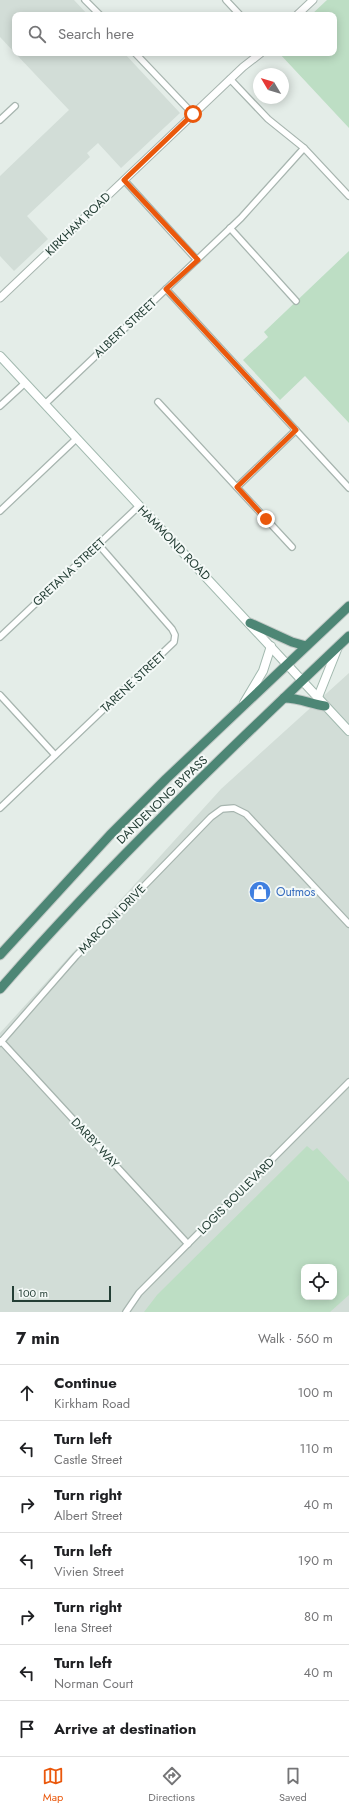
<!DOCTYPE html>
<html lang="en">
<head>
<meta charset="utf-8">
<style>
  :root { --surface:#fff; --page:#f2f2f2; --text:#202124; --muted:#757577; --line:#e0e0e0; --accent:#ea580c }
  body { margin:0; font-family:Jost,sans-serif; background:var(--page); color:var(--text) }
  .controls { position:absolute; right:12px; bottom:12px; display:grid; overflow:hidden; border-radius:8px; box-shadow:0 2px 10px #0003 }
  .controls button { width:36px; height:36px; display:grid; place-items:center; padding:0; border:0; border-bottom:1px solid var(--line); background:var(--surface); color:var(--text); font:20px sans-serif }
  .compass { position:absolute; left:253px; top:68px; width:36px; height:36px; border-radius:50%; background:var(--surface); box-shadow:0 2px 10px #0003; rotate:308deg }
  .scale { position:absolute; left:12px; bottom:10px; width:99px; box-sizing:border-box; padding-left:4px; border:2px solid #243e35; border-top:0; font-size:11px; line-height:14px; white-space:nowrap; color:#243e35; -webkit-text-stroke:3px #f4f9f7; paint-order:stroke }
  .stop { position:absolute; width:12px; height:12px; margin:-9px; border:3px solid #ea580c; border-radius:50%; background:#fff }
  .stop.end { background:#ea580c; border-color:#fff; box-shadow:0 1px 4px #0008 }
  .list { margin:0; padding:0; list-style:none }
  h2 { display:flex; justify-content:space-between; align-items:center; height:52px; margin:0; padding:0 16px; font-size:17px }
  h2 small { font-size:13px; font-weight:400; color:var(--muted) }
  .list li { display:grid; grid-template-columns:26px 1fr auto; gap:12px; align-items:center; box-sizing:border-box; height:56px; padding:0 16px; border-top:1px solid var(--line) }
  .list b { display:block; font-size:15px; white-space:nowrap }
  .list p { margin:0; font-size:13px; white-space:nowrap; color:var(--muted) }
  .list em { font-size:13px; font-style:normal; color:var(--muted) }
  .icon { flex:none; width:22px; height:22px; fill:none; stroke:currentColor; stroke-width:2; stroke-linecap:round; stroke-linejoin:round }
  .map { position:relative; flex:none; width:349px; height:1312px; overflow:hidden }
  .search { position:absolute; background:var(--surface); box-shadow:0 2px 10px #0003; left:12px; right:12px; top:12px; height:44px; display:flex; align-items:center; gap:10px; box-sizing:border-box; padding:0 14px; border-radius:8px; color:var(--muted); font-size:15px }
  .sheet { height:444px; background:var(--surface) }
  nav { display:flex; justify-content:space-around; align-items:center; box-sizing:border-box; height:56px; border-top:1px solid var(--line); background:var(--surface); font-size:11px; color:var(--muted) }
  nav a { display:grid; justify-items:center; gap:2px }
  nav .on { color:var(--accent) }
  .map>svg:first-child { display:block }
  .built { fill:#d2ddd7; fill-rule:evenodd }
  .green { fill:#bddec4; fill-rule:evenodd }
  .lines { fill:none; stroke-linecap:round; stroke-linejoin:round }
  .minor-casing { stroke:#a7b5af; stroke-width:8 }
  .tertiary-casing { stroke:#a7b5af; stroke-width:9 }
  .secondary-casing { stroke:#a2b9af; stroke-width:10 }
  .trunk-casing { stroke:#c2c9c6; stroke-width:11 }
  .minor { stroke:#fff; stroke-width:5.5 }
  .tertiary { stroke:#fff; stroke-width:7 }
  .secondary { stroke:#fff; stroke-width:8 }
  .trunk { stroke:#4d8675; stroke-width:9 }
  .route { stroke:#ea580c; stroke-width:5 }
  .labels { text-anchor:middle; stroke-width:4; stroke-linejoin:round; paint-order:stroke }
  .street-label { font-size:12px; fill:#243e35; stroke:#f4f9f7 }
  .shop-label { font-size:12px; fill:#366cbe; stroke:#f4f9f7; text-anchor:start }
</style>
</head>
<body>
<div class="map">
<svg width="349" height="1312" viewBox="0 0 349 1312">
  <rect width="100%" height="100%" fill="#e4ede8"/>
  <!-- built -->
  <g class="built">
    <polygon points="0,0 74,0 88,15 15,15 15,53 0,37"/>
    <polygon points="15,53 124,53 180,113 121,168 98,143 87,153 90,157 27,216 48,239 14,271 0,256 0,176 69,110"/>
    <path d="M349 673V1312H0V1033L221 789ZM304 1267H334V1297H304Z"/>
  </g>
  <!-- green -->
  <g class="green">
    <polygon points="327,0 349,0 349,128 279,53 334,53 334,15 311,15"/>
    <polygon points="349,251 349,423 305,376 280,400 243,360 268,337 264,332"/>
    <path d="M307 1146 313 1151 317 1148 349 1182V1295L330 1312H144L157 1295ZM304 1267H334V1297H304Z"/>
  </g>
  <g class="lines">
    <!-- minor casing -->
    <g class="minor-casing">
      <g id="minor">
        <polyline points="85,0 100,15"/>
        <polyline points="226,0 240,15"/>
        <polyline points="135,53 193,114"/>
        <polyline points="230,79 268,119 304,148 349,196"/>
        <polyline points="0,120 15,106"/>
        <polyline points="124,180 197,260"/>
        <polyline points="230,228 296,301"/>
        <polyline points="166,289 349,488"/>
        <polyline points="158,402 292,547"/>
        <polyline points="45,404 241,218 304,148"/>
        <polyline points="0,406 25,383"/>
        <polyline points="237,487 296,430"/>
        <polyline points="0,511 76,439"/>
        <polyline points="0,637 139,506"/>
        <polyline points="0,695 55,755"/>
        <polyline points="0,808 174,642 175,635 172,629 98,544"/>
        <polyline points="1,1041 188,1244"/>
        <polyline points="0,1043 76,956 211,817 222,809 234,808 246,814 349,924"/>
        <polyline points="126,1312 139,1293 349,1082"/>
      </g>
    </g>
    <!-- tertiary casing -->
    <g class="tertiary-casing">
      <g id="tertiary">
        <polyline points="297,15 313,0"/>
        <polyline points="0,298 243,67 261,53"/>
      </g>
    </g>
    <!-- secondary casing -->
    <g class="secondary-casing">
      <g id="secondary">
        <polyline points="0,356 349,731"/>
        <polyline points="318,697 338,647"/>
        <polyline points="244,703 263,671 271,646"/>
      </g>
    </g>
    <!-- trunk casing -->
    <g class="trunk-casing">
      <g id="trunk">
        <polyline points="250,623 292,642 306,646"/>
        <path d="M284 698C299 698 311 704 325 706"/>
        <polyline points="0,955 110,835 166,779 349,606"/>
        <path d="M0 989C109 864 229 750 349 636"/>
      </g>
    </g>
    <!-- minor -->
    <use href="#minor" class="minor"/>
    <!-- tertiary -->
    <use href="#tertiary" class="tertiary"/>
    <!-- secondary -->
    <use href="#secondary" class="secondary"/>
    <!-- trunk -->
    <use href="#trunk" class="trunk"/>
  </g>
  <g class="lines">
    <!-- route -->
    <polyline class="route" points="193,114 124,180 198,260 166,289 296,430 237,487 266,519"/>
  </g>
  <!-- icons -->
  <defs>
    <g id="shop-disc" transform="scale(1.15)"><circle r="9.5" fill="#3f7fe0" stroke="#f4f9f7"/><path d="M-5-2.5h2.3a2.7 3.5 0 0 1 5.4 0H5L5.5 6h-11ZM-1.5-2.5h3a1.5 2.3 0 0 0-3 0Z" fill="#fff"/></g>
  </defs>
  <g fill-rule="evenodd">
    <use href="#shop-disc" x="260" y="892"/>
  </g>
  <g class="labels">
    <!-- street labels -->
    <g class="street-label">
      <text transform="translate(78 224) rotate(-44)" y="4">KIRKHAM ROAD</text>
      <text transform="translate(125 328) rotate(-43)" y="4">ALBERT STREET</text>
      <text transform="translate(174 543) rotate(46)" y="4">HAMMOND ROAD</text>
      <text transform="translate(69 572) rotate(-43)" y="4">GRETANA STREET</text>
      <text transform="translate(133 682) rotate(-43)" y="4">TARENE STREET</text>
      <text transform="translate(162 800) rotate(-44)" y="4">DANDENONG BYPASS</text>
      <text transform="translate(112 919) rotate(-46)" y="4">MARCONI DRIVE</text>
      <text transform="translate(95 1143) rotate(47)" y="4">DARBY WAY</text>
      <text transform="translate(236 1196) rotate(-45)" y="4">LOGIS BOULEVARD</text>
    </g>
    <!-- shop labels -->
    <g class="shop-label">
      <text x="276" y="896">Outmos</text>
    </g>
  </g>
</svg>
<div class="controls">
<button><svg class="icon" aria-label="locate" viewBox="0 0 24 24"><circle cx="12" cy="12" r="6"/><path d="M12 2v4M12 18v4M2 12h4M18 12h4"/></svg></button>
</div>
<svg class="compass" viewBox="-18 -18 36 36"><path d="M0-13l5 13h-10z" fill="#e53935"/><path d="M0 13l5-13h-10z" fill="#757577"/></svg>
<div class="scale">100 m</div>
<div class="stop" style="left:193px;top:114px"></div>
<div class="stop end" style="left:266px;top:519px"></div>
<div class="search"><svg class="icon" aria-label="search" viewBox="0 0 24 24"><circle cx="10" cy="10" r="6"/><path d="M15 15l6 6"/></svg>Search here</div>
</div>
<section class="sheet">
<h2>7 min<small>Walk · 560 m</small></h2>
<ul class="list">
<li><svg class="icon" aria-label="ahead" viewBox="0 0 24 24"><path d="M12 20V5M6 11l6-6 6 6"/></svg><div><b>Continue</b><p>Kirkham Road</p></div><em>100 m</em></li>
<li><svg class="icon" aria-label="left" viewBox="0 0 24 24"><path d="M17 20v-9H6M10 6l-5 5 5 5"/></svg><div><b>Turn left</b><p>Castle Street</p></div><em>110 m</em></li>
<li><svg class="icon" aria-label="right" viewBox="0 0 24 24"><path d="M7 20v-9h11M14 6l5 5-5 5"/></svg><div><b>Turn right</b><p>Albert Street</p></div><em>40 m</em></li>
<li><svg class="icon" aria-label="left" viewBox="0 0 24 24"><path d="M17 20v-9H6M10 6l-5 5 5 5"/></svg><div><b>Turn left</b><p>Vivien Street</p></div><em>190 m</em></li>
<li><svg class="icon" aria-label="right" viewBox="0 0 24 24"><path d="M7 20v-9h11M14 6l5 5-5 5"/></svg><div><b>Turn right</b><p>Iena Street</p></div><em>80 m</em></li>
<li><svg class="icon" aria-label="left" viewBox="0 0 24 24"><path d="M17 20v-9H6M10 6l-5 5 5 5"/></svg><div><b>Turn left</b><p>Norman Court</p></div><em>40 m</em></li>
<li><svg class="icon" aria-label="arrive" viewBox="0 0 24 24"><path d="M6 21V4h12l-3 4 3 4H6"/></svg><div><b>Arrive at destination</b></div></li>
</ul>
</section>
<nav>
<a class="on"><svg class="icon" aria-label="map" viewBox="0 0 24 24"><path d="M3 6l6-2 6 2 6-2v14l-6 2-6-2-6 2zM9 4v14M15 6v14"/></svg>Map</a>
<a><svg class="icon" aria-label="directions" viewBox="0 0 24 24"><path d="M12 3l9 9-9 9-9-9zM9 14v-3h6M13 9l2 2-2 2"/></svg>Directions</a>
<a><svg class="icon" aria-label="saved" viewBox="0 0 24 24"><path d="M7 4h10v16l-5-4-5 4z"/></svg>Saved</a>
</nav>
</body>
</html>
